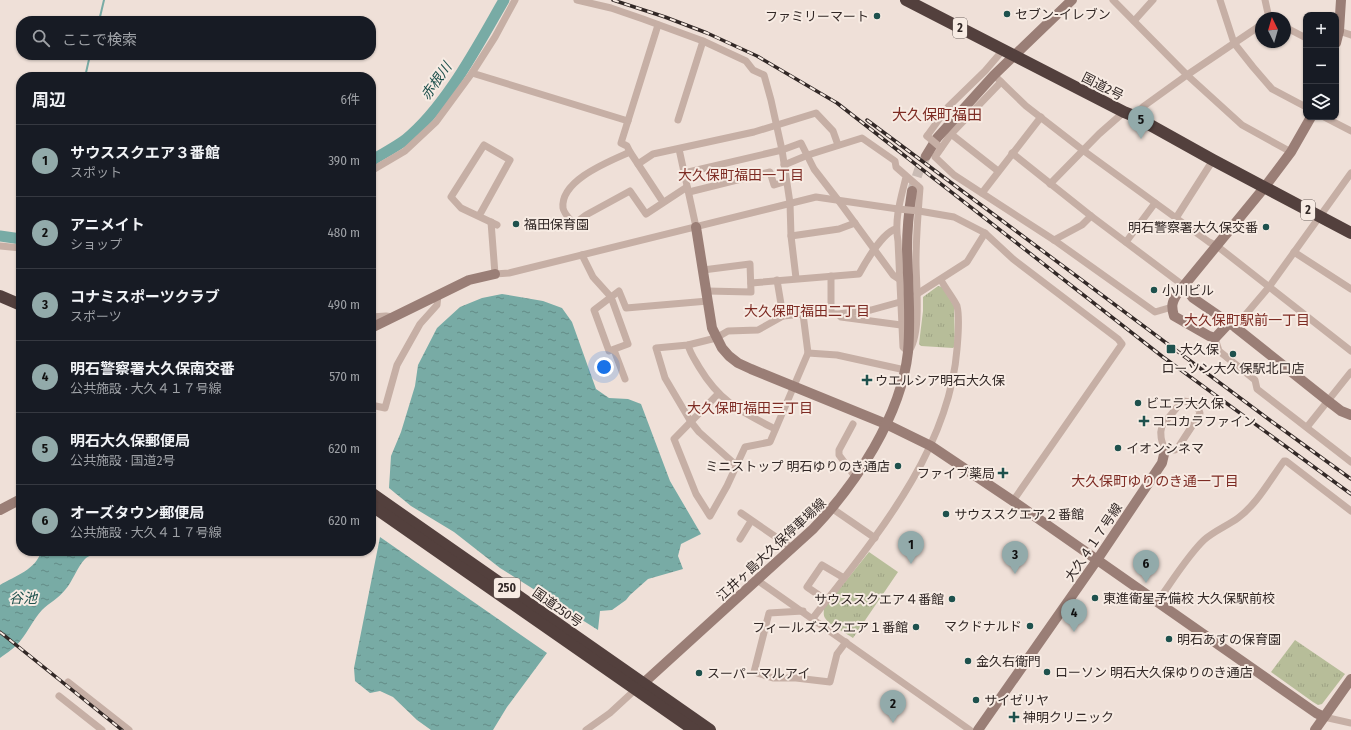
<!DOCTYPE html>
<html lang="ja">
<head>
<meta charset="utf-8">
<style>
  :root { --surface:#171b24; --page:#242831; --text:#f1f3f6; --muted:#9ea1a6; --line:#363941; --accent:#92aaaa }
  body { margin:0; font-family:"Fira Sans Condensed","Noto Sans JP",sans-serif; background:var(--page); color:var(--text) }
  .controls { position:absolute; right:12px; top:12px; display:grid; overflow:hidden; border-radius:8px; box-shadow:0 1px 3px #0004 }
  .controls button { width:36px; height:36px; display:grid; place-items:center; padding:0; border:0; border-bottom:1px solid var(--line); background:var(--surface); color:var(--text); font:20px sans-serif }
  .compass { position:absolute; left:1255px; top:12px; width:36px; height:36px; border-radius:50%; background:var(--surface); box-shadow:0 1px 3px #0004; rotate:355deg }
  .you { position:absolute; left:604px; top:367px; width:14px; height:14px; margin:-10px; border:3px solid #fff; border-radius:50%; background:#1a73e8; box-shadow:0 0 0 6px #1a73e833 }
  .badge { display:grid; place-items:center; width:26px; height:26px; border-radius:50%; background:var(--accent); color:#111; font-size:13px; font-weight:700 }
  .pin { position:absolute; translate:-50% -33px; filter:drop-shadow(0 1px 2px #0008) }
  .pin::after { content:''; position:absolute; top:21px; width:14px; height:12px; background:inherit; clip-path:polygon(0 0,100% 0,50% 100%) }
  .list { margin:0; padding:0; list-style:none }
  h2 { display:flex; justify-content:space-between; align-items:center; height:52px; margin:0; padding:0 16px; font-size:17px }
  h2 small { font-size:13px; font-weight:400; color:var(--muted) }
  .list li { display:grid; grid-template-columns:26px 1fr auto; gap:12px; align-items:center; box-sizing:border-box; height:72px; padding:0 16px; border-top:1px solid var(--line) }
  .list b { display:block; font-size:15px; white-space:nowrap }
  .list p { margin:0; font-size:13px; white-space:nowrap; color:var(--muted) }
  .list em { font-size:13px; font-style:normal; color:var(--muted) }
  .icon { flex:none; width:22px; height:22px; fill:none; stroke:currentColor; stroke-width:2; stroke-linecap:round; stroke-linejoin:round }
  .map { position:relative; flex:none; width:1351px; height:730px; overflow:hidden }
  .search { position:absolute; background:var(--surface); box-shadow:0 1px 3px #0004; left:16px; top:16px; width:360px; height:44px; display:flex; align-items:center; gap:10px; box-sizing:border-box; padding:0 14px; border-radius:16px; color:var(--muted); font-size:15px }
  .panel { position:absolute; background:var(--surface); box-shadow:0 1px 3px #0004; left:16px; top:72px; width:360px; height:484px; border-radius:16px }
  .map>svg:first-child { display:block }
  .park { fill:url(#park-tufts) }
  .water { fill:url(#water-ripples) }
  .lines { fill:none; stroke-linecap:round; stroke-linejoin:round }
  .stream { stroke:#78aba5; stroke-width:2 }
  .river { stroke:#78aba5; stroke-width:11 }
  .secondary-tunnel { stroke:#c9bbb4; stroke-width:10; stroke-dasharray:10 5; stroke-linecap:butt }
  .street { stroke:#c6afa5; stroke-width:7 }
  .secondary { stroke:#9a7e76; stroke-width:10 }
  .highway { stroke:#53403d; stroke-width:12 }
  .rail-casing { stroke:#322826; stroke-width:3.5 }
  .rail { stroke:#f7ebe3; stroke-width:2; stroke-dasharray:6; stroke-linecap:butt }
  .street-bridge { stroke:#c6afa5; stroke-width:7 }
  .poi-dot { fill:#1e514d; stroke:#f7ebe3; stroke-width:1.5 }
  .labels { text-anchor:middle; stroke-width:4; stroke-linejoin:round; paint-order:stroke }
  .shield { fill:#f7ebe3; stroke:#6d625f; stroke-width:1 }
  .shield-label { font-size:12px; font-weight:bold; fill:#322826 }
  .poi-label { font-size:13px; fill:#322826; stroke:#f7ebe3; text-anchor:start }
  .street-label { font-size:13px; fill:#322826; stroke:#f7ebe3 }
  .water-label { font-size:14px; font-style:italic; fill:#1e514d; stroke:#f7ebe3 }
  .neighbourhood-label { font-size:14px; fill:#7d2b23; stroke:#f7ebe3 }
  .quarter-label { font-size:15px; fill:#7d2b23; stroke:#f7ebe3 }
</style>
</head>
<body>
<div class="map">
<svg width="1351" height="730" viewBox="0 0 1351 730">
  <defs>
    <pattern id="park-tufts" width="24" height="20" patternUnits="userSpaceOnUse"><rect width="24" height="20" fill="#b7bd99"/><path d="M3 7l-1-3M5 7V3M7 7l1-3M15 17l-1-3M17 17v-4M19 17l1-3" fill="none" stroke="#9ea284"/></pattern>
    <pattern id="water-ripples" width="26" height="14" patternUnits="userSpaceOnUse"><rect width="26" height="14" fill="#78aba5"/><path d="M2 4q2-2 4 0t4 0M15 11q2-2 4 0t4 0" fill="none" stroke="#638b86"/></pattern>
  </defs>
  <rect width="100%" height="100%" fill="#efe0d8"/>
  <!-- park -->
  <g class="park">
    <polygon points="938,286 942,287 954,306 955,346 953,348 921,346 919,344 923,311 923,297"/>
    <path d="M869 552 898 572 853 638C846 633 829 625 825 618 823 615 824 611 824 608Z"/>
    <polygon points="1295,640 1345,674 1322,704 1318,705 1313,702 1271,672"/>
  </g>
  <!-- water -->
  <g class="water">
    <polygon points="502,294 543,301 562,308 572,322 596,389 609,398 628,399 641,404 670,481 701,534 681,544 678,556 683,569 648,579 630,595 626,600 612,610 600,611 598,630 500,568 454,532 411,506 389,488 391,456 401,432 415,386 418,365 437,328 460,307 482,298"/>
    <polygon points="380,537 547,653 507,707 493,730 431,730 417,720 393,697 380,691 370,693 355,681 354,668"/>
    <path d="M41 551H132C119 562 99 547 85 559 77 567 73 581 65 590 59 598 49 603 42 610 33 620 29 630 21 640 16 647 7 653 0 658V585C15 576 37 569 41 551Z"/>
  </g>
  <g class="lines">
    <!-- stream -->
    <g class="stream">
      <polyline points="99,21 104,0"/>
      <polyline points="85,77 90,55"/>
    </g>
    <!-- river -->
    <g class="river">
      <path d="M371 161C382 154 394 148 405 140 446 107 478 45 504 0"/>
      <polyline points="0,236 21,239"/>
    </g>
    <!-- secondary-tunnel -->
    <polyline class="secondary-tunnel" points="912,191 919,170 926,156"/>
    <!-- street -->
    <g class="street">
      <polyline points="515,0 495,37 472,73 628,121"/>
      <polyline points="577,0 611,8 643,19 703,41 746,61 753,70 764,75 771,100 782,150 790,203 791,236 796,278"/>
      <polyline points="1113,0 1187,75 1242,125 1291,152"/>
      <polyline points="1220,0 1234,43 1253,67 1272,89 1306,107"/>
      <polyline points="1265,0 1269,18"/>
      <polyline points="1134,21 1153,0"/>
      <polyline points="1285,27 1306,38"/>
      <polyline points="1339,31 1351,35"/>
      <polyline points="994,75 1026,106 1084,151 1209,242 1217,246 1351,351"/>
      <polyline points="1001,82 951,134 935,157 954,175 1054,240 1155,312 1172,307"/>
      <polyline points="1134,116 1144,106 1187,75 1261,25"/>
      <polyline points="1324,117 1351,131"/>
      <polyline points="678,120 703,41"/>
      <polyline points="951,134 998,171"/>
      <polyline points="927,136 948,107 985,71 1003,50"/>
      <polyline points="679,149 696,227"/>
      <polyline points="630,152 627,146 621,143 658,25"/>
      <polyline points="1012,153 1091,216 1184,286"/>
      <polyline points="638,164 653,154 754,132 816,113 833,131 838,145"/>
      <path d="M784 165 808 155 862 138 895 161 896 167 920 188C918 213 916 237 916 262 916 283 922 336 908 352L903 347 898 241C894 219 901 198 906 177"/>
      <polyline points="371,171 405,151 436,122 472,73"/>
      <polyline points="684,173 782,150 801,143 814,169 838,200 893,275 899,279"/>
      <polyline points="1050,184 1099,134 1124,112"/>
      <polyline points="689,192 770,172 774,185 787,181"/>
      <polyline points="982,193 1041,117"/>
      <path d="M663 202 630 152C610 161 560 180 563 208 564 214 570 219 574 224L586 215 630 191 646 214 687 187"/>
      <polyline points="919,211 954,217 985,233 1013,259 1118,339 1122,344 1013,501"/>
      <polyline points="479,216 510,160 484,145 451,197 461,208 497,225"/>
      <polyline points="1176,218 1213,160"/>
      <polyline points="491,222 495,274 509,273 816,197 898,209"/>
      <polyline points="791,236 839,229 855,223"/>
      <polyline points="1054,240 1082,225 1091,216"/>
      <polyline points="1126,242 1155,203"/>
      <polyline points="0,246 21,248"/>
      <polyline points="1294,252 1351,289"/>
      <path d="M582 255 593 277 611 297 628 344 609 351 594 310C602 304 611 297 619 291L626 308 708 301"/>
      <polyline points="703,270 750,264 751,292 707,291"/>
      <polyline points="777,280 783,316"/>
      <path d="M751 283 859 274C865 263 883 232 896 229"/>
      <polyline points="917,294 967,262 985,233"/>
      <polyline points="831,313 831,276"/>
      <polyline points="840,316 841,317 901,325"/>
      <polyline points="371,317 386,316 393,317"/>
      <polyline points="1235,327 1269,287 1351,173"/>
      <polyline points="1215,338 1219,351 1255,380 1257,389 1351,462"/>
      <path d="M688 345C690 353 695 360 699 367 720 402 740 411 775 429"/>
      <polyline points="614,350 625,379"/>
      <polyline points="808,353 837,355 905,370"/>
      <polyline points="718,394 674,439 696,494 710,516 727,486 745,447 770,442 808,353 803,314"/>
      <path d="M1182 401C1191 401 1197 404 1200 413L1198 417 1179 446 1175 450H1165C1162 442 1159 435 1162 426Z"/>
      <polyline points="371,405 385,408 397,365 420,324 437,305 438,295"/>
      <polyline points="853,424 839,450 839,455 856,478"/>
      <polyline points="1307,427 1351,372"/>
      <polyline points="736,465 699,432 691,422 665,378 656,348 688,345 716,338 728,331 758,330 783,316 813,313 838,314 871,310 900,302"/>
      <polyline points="833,509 875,538"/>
      <polyline points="741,513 792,548"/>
      <polyline points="740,539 751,521"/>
      <polyline points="757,580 970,730"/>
      <polyline points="826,600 807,587 822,565 844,578"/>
      <path d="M1157 602C1171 583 1188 555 1204 540 1214 531 1227 526 1238 518 1257 504 1270 480 1284 461H1286L1351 511"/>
      <polyline points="803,611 769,613 754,672 773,678 796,678 830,682 837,654 846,642"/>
      <path d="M813 618C874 539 949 452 957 349 958 337 960 318 957 306 954 299 945 288 941 280"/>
      <polyline points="68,682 129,730"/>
      <polyline points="59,696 102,730"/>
      <polyline points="1324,717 1351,723"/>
      <polyline points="586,730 610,713 636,689"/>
    </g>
    <!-- secondary -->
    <g class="secondary">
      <polyline points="1336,43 1339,31 1341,0"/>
      <polyline points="926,156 937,138 994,75 1072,0"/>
      <polyline points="696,227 712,328 722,348 729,356 738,363 751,369 886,424 931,446 1013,501 1316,713 1324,717"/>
      <polyline points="1184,286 1193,298 1235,327 1328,401 1341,411 1351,415"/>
      <path d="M1229 323 1215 338 1209 336 1174 316C1171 306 1172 302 1177 294L1264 188 1291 152 1311 117"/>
      <polyline points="371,328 469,280 495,274"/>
      <polyline points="0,510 21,499"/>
      <path d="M638 688 813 529C856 484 901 416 908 352 911 318 908 283 907 249 907 229 909 210 912 191"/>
      <polyline points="978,730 1097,560 1162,463 1165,450"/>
      <polyline points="1315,730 1351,679"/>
    </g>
    <!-- highway -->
    <g class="highway">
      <polyline points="906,0 1124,112 1134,116 1213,160 1351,233"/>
      <polyline points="0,296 21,305"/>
      <polyline points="371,493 710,730"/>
      <polyline points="371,505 694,730"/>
    </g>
    <!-- rail casing -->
    <g class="rail-casing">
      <g id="rail">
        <polyline points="613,0 665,17 707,33 757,56 837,103 1163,357 1351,494"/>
        <polyline points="867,120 1271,421 1351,479"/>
        <polyline points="0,632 122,730"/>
      </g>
    </g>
    <!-- rail -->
    <use href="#rail" class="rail"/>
    <!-- street-bridge -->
    <g class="street-bridge">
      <polyline points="927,136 941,148"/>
      <polyline points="898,209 919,211"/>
    </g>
  </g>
  <!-- markers -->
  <g class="poi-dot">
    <circle cx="1007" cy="14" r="4"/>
    <circle cx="877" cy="16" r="4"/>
    <circle cx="516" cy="224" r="4"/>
    <circle cx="1266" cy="227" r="4"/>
    <circle cx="1154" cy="290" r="4"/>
    <rect x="1166" y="344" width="10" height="10" rx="2"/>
    <circle cx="1233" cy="354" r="4"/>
    <path d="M865 374h4v4h4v4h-4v4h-4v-4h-4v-4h4z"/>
    <circle cx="1138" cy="403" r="4"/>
    <path d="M1142 415h4v4h4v4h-4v4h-4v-4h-4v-4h4z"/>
    <circle cx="1118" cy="448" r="4"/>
    <circle cx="898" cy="466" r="4"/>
    <path d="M1001 467h4v4h4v4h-4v4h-4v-4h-4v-4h4z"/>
    <circle cx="946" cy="514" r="4"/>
    <circle cx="1095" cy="598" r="4"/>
    <circle cx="952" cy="599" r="4"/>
    <circle cx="1030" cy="626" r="4"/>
    <circle cx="916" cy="627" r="4"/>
    <circle cx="1169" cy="639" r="4"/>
    <circle cx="968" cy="661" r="4"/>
    <circle cx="1047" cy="672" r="4"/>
    <circle cx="699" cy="673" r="4"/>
    <circle cx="976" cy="700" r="4"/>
    <path d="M1012 711h4v4h4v4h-4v4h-4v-4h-4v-4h4z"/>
  </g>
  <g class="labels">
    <!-- shield labels -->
    <g class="shield">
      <rect x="953" y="18" width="14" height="20" rx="3"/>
      <rect x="1301" y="200" width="14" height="20" rx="3"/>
      <rect x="494" y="578" width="26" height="20" rx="3"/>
    </g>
    <g class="shield-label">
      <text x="960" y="32">2</text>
      <text x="1308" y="214">2</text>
      <text x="507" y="592">250</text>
    </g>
    <!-- poi labels -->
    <g class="poi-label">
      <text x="1015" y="19">セブン-イレブン</text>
      <text x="869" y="21" text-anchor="end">ファミリーマート</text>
      <text x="524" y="229">福田保育園</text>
      <text x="1258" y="232" text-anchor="end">明石警察署大久保交番</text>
      <text x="1162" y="295">小川ビル</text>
      <text x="1180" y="354">大久保</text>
      <text x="1233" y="373" text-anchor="middle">ローソン大久保駅北口店</text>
      <text x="875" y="385">ウエルシア明石大久保</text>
      <text x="1146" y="408">ビエラ大久保</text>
      <text x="1152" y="426">ココカラファイン</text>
      <text x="1126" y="453">イオンシネマ</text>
      <text x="890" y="471" text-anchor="end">ミニストップ 明石ゆりのき通店</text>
      <text x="995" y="478" text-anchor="end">ファイブ薬局</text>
      <text x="954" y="519">サウススクエア２番館</text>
      <text x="1103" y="603">東進衛星予備校 大久保駅前校</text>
      <text x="944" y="604" text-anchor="end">サウススクエア４番館</text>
      <text x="1022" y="631" text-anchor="end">マクドナルド</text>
      <text x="908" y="632" text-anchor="end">フィールズスクエア１番館</text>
      <text x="1177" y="644">明石あすの保育園</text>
      <text x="976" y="666">金久右衛門</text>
      <text x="1055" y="677">ローソン 明石大久保ゆりのき通店</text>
      <text x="707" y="678">スーパーマルアイ</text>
      <text x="984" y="705">サイゼリヤ</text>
      <text x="1023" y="722">神明クリニック</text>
    </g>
    <!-- street labels -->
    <g class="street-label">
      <text transform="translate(1103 86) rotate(27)" y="5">国道2号</text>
      <text transform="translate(1093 542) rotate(-56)" y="5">大久４１７号線</text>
      <text transform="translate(771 549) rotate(-43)" y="5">江井ヶ島大久保停車場線</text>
      <text transform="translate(558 607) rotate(35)" y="5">国道250号</text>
    </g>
    <!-- water labels -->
    <g class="water-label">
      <text transform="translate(436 81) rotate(-55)" y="5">赤根川</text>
      <text x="23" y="603">谷池</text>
    </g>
    <!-- neighbourhood labels -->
    <g class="neighbourhood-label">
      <text x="741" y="180">大久保町福田一丁目</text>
      <text x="807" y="316">大久保町福田二丁目</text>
      <text x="1247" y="325">大久保町駅前一丁目</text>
      <text x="750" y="413">大久保町福田三丁目</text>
      <text x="1155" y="486">大久保町ゆりのき通一丁目</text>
    </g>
    <!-- quarter labels -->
    <g class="quarter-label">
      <text x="937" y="120">大久保町福田</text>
    </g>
  </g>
</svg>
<div class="controls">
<button>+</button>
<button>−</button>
<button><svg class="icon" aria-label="layers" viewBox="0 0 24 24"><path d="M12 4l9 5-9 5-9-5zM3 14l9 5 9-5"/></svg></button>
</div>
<svg class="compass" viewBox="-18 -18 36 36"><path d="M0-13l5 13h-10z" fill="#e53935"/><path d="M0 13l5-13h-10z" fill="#9ea1a6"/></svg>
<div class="you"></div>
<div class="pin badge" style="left:911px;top:564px">1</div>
<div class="pin badge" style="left:893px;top:723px">2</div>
<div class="pin badge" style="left:1015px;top:574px">3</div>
<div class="pin badge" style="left:1074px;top:632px">4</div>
<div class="pin badge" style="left:1141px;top:139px">5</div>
<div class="pin badge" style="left:1146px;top:583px">6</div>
<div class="search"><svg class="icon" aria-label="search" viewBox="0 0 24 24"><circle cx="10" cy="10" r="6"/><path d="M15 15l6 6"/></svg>ここで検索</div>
<section class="panel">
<h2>周辺<small>6件</small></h2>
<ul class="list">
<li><span class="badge">1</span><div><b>サウススクエア３番館</b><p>スポット</p></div><em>390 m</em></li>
<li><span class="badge">2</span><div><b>アニメイト</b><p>ショップ</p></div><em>480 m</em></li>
<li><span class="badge">3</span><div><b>コナミスポーツクラブ</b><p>スポーツ</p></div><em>490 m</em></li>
<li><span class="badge">4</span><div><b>明石警察署大久保南交番</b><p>公共施設 · 大久４１７号線</p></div><em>570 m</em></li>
<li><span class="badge">5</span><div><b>明石大久保郵便局</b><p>公共施設 · 国道2号</p></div><em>620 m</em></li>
<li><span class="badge">6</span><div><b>オーズタウン郵便局</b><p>公共施設 · 大久４１７号線</p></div><em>620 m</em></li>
</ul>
</section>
</div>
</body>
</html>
